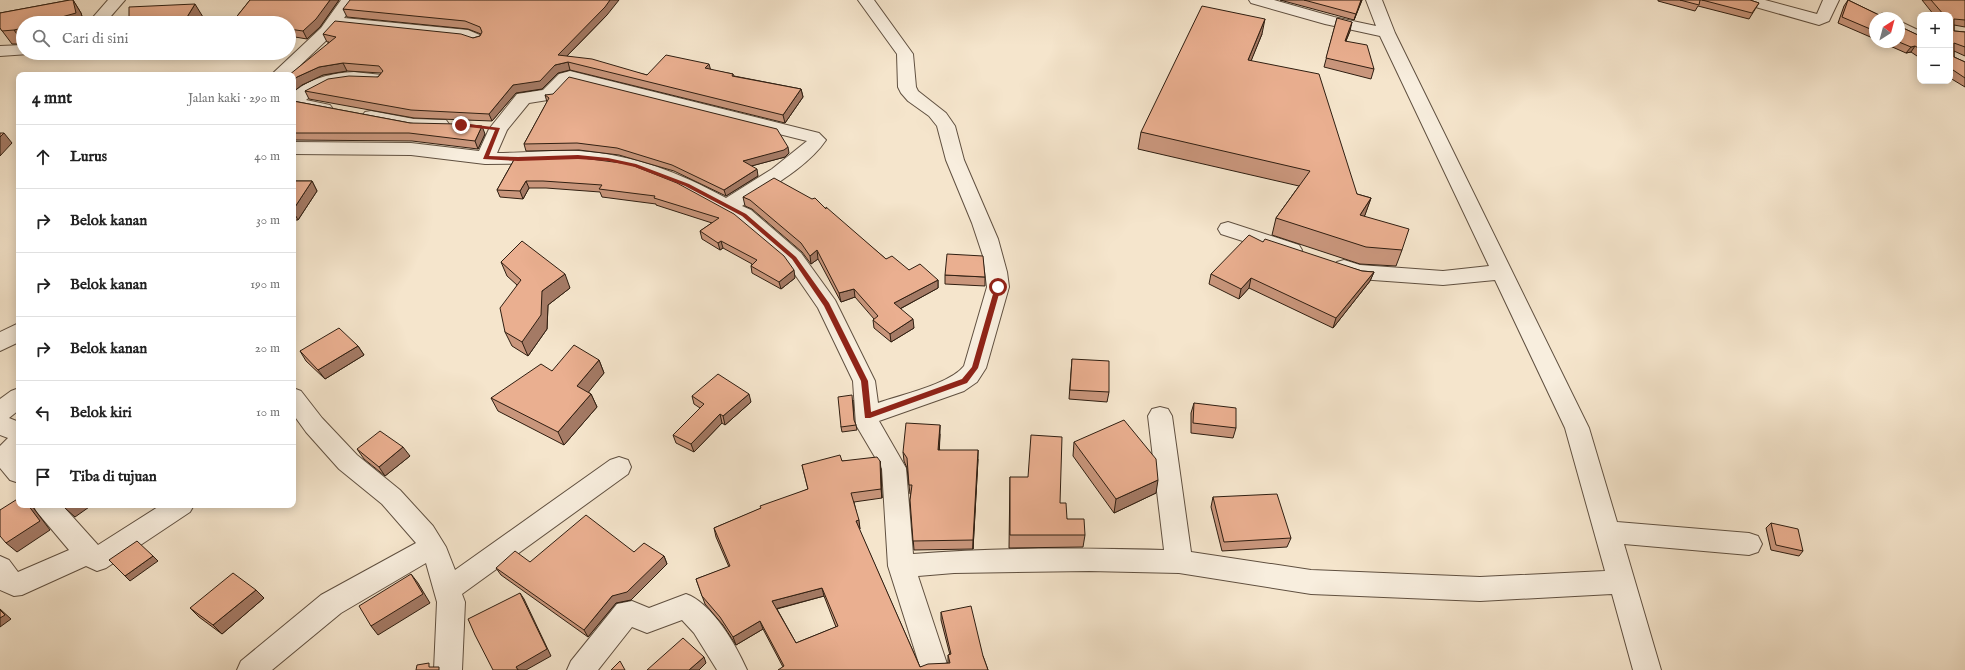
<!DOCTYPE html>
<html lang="id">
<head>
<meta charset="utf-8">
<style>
  :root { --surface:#fff; --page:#f2f2f2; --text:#222; --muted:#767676; --line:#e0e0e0 }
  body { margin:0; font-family:"IM FELL English",serif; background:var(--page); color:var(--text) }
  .controls { position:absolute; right:12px; top:12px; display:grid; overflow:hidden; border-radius:8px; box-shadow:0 2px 10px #0003 }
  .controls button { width:36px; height:36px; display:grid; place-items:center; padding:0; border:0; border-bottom:1px solid var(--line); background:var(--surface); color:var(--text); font:20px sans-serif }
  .compass { position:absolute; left:1869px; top:12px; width:36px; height:36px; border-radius:50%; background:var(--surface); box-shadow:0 2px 10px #0003; rotate:36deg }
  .stop { position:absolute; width:12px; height:12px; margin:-9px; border:3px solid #8f2418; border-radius:50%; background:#fff }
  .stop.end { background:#8f2418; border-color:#fff; box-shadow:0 1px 4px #0008 }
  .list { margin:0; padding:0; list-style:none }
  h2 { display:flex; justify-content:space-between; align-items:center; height:52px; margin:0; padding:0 16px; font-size:17px }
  h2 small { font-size:13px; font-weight:400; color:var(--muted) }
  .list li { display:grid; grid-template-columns:26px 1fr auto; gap:12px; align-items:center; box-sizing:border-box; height:64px; padding:0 16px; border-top:1px solid var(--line) }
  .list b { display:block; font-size:15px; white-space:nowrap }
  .list em { font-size:13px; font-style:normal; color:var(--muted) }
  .icon { flex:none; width:22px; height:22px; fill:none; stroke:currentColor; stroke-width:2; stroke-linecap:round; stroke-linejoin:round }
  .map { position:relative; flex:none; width:1965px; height:670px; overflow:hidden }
  .search { position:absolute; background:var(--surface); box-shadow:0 2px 10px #0003; left:16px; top:16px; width:280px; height:44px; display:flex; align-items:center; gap:10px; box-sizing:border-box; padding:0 14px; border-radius:22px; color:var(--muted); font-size:15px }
  .panel { position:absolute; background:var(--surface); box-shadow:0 2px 10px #0003; left:16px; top:72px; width:280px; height:436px; border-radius:8px }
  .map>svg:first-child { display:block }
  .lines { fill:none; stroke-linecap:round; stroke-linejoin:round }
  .minor-casing { stroke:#605040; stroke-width:2 }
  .minor { fill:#f8eede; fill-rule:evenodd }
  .wall { fill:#c9967c; stroke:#2f1e11; fill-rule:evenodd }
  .shaded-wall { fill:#a47a65; stroke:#2f1e11 }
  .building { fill:#eaaf90; stroke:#2f1e11; fill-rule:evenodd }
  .route { fill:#8f2418 }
</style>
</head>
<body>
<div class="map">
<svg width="1965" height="670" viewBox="0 0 1965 670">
  <rect width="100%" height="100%" fill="#f5e5cc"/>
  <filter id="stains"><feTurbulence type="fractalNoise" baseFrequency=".005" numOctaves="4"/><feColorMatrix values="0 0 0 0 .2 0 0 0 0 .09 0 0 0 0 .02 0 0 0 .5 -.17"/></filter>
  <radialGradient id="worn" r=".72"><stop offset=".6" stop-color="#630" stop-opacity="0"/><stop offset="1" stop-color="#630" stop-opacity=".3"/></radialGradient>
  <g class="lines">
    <!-- minor casing -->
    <g class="minor-casing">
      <g id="minor">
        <polygon points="108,0 125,0 105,23 88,23"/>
        <polygon points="341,0 357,0 344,18 468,30 482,36 484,39 482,42 476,44 464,40 338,27 333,34 290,75 271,75 321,28"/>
        <path d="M858 0H874L913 54 916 87 918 91 946 113 955 126 964 160 998 239 1007 272 1009 287 986 368 977 382 964 391 879 421 906 468 913 554C997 547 1081 548 1164 550L1148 416 1152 409 1160 407 1168 409 1172 416 1191 552 1311 570 1480 577 1605 571 1565 428 1495 280 1443 285 1359 279 1337 272 1334 267 1337 262 1344 260 1360 265 1443 271 1489 266 1380 36 1325 24 1251 3 1249 0H1274L1334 17 1376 26 1366 0H1382L1395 33 1589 428 1617 522 1749 533 1758 536 1762 544 1758 552 1749 555 1624 544 1661 670H1633L1612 594 1480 601 1311 594 1179 573 1089 571 954 573 918 576 949 670H921L888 566 882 469 856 425 853 381 818 308 787 263 737 220 680 189 632 170 608 166 578 163 485 164 411 155 293 154V142L411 143 479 151 489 129 517 94 543 90 559 74 570 71 819 133 826 140C808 167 769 188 742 206L751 210 801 253 835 300 875 381 878 403C900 395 950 384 964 366L987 287 983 256 972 223 946 160 937 126 929 116 908 101 901 93 898 87 897 54ZM571 82 807 141 772 169 726 198C678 172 635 155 579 151 552 150 524 153 497 153L507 130 529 103 554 99Z"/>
        <polygon points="1744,0 1765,0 1817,14 1823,0 1839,0 1829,21 1819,25 1745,4"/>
        <polygon points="1899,21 1920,31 1920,43 1899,33"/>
        <polygon points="23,45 23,53 29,54 0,56 0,46"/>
        <path d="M354 72 382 75 385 79 382 83C375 84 368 83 361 82 340 82 321 86 306 100L330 105 333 109 330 113 324 114 293 107V93C310 78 333 73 354 72Z"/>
        <path d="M371 111 414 119 446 120 449 124 446 128C421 134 390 126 365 120L362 116 365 112Z"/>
        <polygon points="1228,222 1299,245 1302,250 1299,255 1292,257 1221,234 1218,229 1221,224"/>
        <polygon points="19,323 19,342 0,351 0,332"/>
        <polygon points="19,388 19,410 9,418 19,422 19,483 10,480 0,468 0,446 8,438 0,435 0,399 11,391"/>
        <polygon points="293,388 301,391 322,418 357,455 400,490 433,526 446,547 455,570 610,460 619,457 628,460 631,467 628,474 462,594 465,602 462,670 434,670 437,602 426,563 341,613 272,670 237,670 241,661 321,595 416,543 382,504 339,469 306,432 293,414"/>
        <polygon points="33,505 62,505 98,545 161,505 194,505 190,512 106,568 97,571 86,566 22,595 14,596 0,590 0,556 9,560 18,572 69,550 37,512"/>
        <path d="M686 594C712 603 736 645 747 670H717L694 633 682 620 647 633 632 627 598 670H567L571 661 617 604 632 601 649 608Z"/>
      </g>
    </g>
    <!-- minor -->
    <use href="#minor" class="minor"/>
  </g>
  <!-- wall -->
  <g class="wall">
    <polygon points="70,0 73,0 81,13 84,23 23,23 23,44 12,44 0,28 0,13"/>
    <polygon points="250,0 339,0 320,27 307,39 289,36 289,23 235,23 234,20"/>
    <polygon points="1280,0 1362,0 1354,20"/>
    <polygon points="1658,0 1750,0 1759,3 1749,19 1698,6 1695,11 1658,1"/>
    <polygon points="1848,0 1879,15 1875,18 1875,39 1838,23 1844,6"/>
    <polygon points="1922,0 1965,0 1965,27 1954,25 1954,31 1965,32 1965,56 1954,51 1954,57 1965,62 1965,87 1950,78 1950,15 1934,15"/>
    <polygon points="343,9 607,15 567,56 647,75 711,70 733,74 734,76 801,89 803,97 785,123 570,70 558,73 542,89 516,93 492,121 414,118 309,99 305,91 378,77 381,73 347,71 323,75 302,85 329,42 327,42 323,34 473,38 480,36 481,34 468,29 347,17"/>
    <polygon points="1337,18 1350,31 1346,41 1374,69 1371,79 1324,67"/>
    <polygon points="1899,21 1903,28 1920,36 1920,58 1911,52 1906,53 1881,42 1899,42"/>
    <polygon points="1262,34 1251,60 1357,194 1371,198 1364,217 1402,250 1396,266 1360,264 1272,235 1276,218 1299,186 1138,149 1141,132"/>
    <polygon points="545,95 789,153 785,157 751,166 758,176 726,196 674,171 619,155 579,150 526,151 524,144 547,102"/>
    <polygon points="293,101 410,123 485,134 478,149 412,141 293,140"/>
    <polygon points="515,158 677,183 795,278 781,289 752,273 751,266 752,264 723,248 720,250 702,239 700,231 712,223 656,205 656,204 602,197 600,192 546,188 529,188 523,199 500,197 497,190"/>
    <polygon points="293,181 312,181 317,191 298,220 293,220"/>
    <polygon points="743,197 826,209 886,259 909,270 938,280 938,288 900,309 914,328 891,342 874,328 873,320 874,319 855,297 841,302 818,259 811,264 802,252 752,209 745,206"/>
    <polygon points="1263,242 1362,271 1374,272 1370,281 1333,328 1249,288 1239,299 1209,284 1211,274"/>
    <polygon points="501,262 570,288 548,305 547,329 528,356 512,346 505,332 517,285 507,276"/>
    <polygon points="945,275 985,277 985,286 945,284"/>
    <polygon points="358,346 364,355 325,379 306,361 300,351"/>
    <polygon points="1072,359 1109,392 1107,402 1069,399"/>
    <polygon points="599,360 604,373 588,392 591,394 597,407 564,445 498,411 491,398 552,371"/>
    <polygon points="692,396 751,402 725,425 722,423 694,452 676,443 673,435 700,408 694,404"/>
    <polygon points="853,400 854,421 856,425 857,430 842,432 841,427"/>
    <polygon points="1194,403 1236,428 1233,438 1191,433 1191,413"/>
    <polygon points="940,434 939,450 978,459 973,549 914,550 910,500 911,494 910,494 907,468 904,461 903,452"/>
    <polygon points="1074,442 1156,493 1114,513 1073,456"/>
    <polygon points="357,449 410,456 385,476 364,459"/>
    <path d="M842 461H880L882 498 854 502 860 529H859L920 667 948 663V655H950L941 620V612L983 656 988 670 783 667 763 629 736 645 723 625 705 604 696 579 729 567 716 537 714 528 808 489 802 465ZM824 596 836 627 796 643 777 609Z"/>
    <polygon points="1010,477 1060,503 1067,519 1085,535 1083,547 1009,548"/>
    <polygon points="1213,497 1291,538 1287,547 1222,551 1211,507"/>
    <polygon points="1771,523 1803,551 1799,556 1771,550 1766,528"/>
    <polygon points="634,552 664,556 667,564 631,600 616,603 588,637 501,575 496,568"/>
    <polygon points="264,598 222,634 199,617 190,608"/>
  </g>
  <!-- shaded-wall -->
  <g class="shaded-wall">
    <polygon points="73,0 81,13 84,23 40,23"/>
    <polygon points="330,0 339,0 320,27 307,39 303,31"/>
    <polygon points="610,0 619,0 607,15 560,63 558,55"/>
    <polygon points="1361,0 1362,0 1354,20 1356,14"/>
    <polygon points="195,4 203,17 200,23 184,23 184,22"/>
    <polygon points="1265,19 1262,34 1245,76 1248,60"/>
    <polygon points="1352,22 1350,31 1342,50 1345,41"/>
    <polygon points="23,28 23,43 14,30"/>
    <polygon points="1915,46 1911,52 1906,53 1911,47"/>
    <polygon points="568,62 570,70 558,73 542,89 516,93 492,121 489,114 513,85 555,65"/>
    <polygon points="343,63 347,71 323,75 302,85 293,92 293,80 297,77 319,67"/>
    <polygon points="709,64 711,71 705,68"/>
    <polygon points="801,89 803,97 785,123 783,115"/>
    <polygon points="482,126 485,134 478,149 475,141"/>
    <polygon points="4,133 12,143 0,156 0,137"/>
    <polygon points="788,147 789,153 785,157 744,168 743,161"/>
    <polygon points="757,169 758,176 726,196 724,190"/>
    <polygon points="312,181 317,191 298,220 293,211 293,210"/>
    <polygon points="526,181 529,188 523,199 520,191"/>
    <polygon points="1371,198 1365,215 1355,232 1360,215"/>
    <polygon points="721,241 723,248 720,250 718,243"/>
    <polygon points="817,250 818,259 811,264 810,256"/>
    <polygon points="794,270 795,278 781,289 779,282"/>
    <polygon points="1374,272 1370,281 1333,328 1336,318"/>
    <polygon points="565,274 570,288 548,305 547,329 528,356 522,342 542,291"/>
    <polygon points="1251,278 1249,288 1239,299 1241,289"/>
    <polygon points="938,280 938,288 894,312 894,303"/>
    <polygon points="854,289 855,297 841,302 839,293"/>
    <polygon points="913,319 914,328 891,342 890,334"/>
    <polygon points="358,346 364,355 325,379 318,370"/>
    <polygon points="599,360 604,373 583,399 577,386"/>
    <polygon points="591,394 597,407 564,445 558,432"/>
    <polygon points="749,394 751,402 725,425 723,416"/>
    <polygon points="720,414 722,423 694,452 691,444"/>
    <polygon points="940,425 940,434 939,459 938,450"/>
    <polygon points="403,447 410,456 385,476 379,467"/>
    <polygon points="978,450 978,459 973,549 973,540"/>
    <polygon points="880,461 881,469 882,498 881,489"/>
    <polygon points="1158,480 1156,493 1114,513 1116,499"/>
    <polygon points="28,505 31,505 32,506 50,530 17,552 6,543"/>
    <polygon points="68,505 92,505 75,517 65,508"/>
    <polygon points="859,520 860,529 857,529 856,521"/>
    <polygon points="153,556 158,561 130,581 125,576"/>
    <polygon points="664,556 667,564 631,600 616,603 588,637 584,630 612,596"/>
    <polygon points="411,574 418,583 430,603 378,635 371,626"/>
    <polygon points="822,588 824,596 775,609 772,601"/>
    <polygon points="256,590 264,598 222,634 213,625"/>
    <polygon points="520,593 524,599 551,656 526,670 518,670 516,667"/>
    <polygon points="0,609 11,619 0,627"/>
    <polygon points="760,621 763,629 736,645 733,637"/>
    <polygon points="704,657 706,663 699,670 689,670"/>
  </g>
  <!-- building -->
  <g class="building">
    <polygon points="70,0 73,0 76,13 40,23 23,23 23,28 14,30 2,31 0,28 0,13"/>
    <polygon points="250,0 330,0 316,19 303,31 289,29 289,23 267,23 269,20 234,20"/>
    <polygon points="350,0 610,0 605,7 558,55 592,59 647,75 666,55 709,64 705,68 733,74 732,76 801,89 783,115 568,62 555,65 540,81 513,85 489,114 411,110 305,91 328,79 349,76 378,77 383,71 379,66 343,63 319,67 297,77 293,80 293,75 289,75 336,37 323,34 335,21 461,34 473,38 480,36 482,32 480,27 465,21 343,9"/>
    <polygon points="1304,0 1361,0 1356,14"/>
    <polygon points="1680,0 1700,0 1699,5"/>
    <polygon points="1702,0 1750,0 1759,3 1752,13"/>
    <polygon points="1848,0 1879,15 1882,13 1893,18 1875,18 1875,31 1842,17"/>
    <polygon points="1931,0 1965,0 1965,20 1954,19 1954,31 1965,32 1965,47 1954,43 1954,57 1965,62 1965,78 1950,68 1950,26 1952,26 1950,23 1950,15 1944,15"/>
    <polygon points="195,4 184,22 129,23 129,7"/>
    <polygon points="1202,6 1265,19 1248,60 1319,74 1357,194 1371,198 1360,215 1409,229 1402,250 1366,247 1276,218 1310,171 1141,132"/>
    <polygon points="1337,18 1352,22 1345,41 1367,45 1374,69 1326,58"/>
    <polygon points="1899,21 1902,22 1903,28 1920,36 1920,49 1915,46 1911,47 1899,42"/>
    <polygon points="569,77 777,129 788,147 784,150 743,161 757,169 724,190 672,165 617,148 577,143 524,144 549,98 545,95 553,94"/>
    <polygon points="293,101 410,123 458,124 482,126 475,141 409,133 293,133"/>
    <polygon points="0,133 4,133 0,137"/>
    <polygon points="575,157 629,164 677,183 734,214 784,256 794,270 779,282 751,266 757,260 721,241 718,243 700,231 719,218 654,198 655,196 599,189 602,185 543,181 526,181 520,191 497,190 515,158"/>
    <polygon points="774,178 812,199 815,198 826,209 826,207 886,259 892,256 909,270 920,264 938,280 894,303 913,319 890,334 873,320 878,316 854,289 839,293 817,250 810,256 801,243 750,200 743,197"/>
    <polygon points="293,181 312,181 293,210"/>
    <polygon points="1249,235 1263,242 1265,239 1362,271 1374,272 1336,318 1251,278 1241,289 1211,274"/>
    <polygon points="522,241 565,274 542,291 541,315 522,342 505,332 500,308 521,280 501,262"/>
    <polygon points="947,254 983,256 985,277 945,275"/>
    <polygon points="339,328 358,346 318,370 300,351"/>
    <polygon points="574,345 599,360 577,386 591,394 558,432 491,398 541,364 552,371"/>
    <polygon points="1072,359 1109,361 1109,392 1070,390"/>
    <polygon points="718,374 749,394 723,416 720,414 691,444 673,435 704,404 692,396"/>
    <polygon points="852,395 854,420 856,425 841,427 838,397"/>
    <polygon points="1194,403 1236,408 1236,428 1193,423"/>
    <polygon points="1124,420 1156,459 1158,480 1116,499 1074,442"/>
    <polygon points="906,423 940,425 938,450 978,450 973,540 913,541 910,500 912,485 909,485 907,458 903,452"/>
    <polygon points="380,431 403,447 379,467 357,449"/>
    <polygon points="1031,435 1062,437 1060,503 1066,503 1067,519 1084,519 1085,535 1010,535 1010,477 1028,477"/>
    <path d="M840 455 842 461 877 457 880 461 881 489 851 493 859 520 856 521 920 667 928 664 950 663 948 655 951 654 941 612 971 606 983 656 988 670H778L784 666 760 621 733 637 720 617 702 596 696 579 730 566 714 528 761 508 760 506 808 489 802 465ZM822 588 838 626 796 643 772 601Z"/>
    <polygon points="1277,494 1291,538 1224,542 1213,497"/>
    <polygon points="19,498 19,505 28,505 40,521 6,543 0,536 0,510"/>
    <polygon points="62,505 68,505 65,508"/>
    <polygon points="586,515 634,552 644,543 664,556 627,592 612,596 584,630 496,568 515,551 530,562"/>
    <polygon points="1771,523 1798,529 1803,551 1776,545"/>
    <polygon points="137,541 153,556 125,576 109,560"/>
    <polygon points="233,573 256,590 213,625 190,608"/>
    <polygon points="411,574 423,594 371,626 359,606"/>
    <polygon points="520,593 547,649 516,667 518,670 493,670 475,635 468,619"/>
    <polygon points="0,610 5,615 0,618"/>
    <polygon points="683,638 704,657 689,670 647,670"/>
    <polygon points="620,661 625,670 611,670"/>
    <polygon points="429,663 429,667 439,667 439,670 416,670 417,665"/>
  </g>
  <!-- route -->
  <polygon class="route" points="461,123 500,128 489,156 518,157 578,155 608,158 636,164 689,184 746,214 796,257 829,303 868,381 871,412 962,379 972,367 995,287 998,285 1001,287 978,368 967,383 870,418 865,418 861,381 824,306 792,259 742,216 685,186 635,167 608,161 578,159 518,161 483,159 495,130 459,126"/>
  <rect width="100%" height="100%" filter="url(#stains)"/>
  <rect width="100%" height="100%" fill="url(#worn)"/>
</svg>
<div class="controls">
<button>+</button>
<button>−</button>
</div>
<svg class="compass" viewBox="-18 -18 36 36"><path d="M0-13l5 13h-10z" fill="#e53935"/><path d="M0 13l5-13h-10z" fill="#767676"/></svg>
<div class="stop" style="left:998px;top:287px"></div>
<div class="stop end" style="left:461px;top:125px"></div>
<div class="search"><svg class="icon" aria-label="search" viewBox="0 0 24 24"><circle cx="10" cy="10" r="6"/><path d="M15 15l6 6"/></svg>Cari di sini</div>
<section class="panel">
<h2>4 mnt<small>Jalan kaki · 290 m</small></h2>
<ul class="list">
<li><svg class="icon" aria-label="ahead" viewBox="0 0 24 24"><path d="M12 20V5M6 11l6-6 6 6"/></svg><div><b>Lurus</b></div><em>40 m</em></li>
<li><svg class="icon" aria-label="right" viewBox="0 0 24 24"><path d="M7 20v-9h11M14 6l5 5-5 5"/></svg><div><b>Belok kanan</b></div><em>30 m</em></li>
<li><svg class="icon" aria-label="right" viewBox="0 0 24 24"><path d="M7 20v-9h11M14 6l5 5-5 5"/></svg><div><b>Belok kanan</b></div><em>190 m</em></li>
<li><svg class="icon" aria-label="right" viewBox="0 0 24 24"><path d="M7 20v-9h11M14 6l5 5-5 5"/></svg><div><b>Belok kanan</b></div><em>20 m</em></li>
<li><svg class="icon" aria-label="left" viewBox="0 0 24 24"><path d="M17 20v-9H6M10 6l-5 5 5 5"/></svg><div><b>Belok kiri</b></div><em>10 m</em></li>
<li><svg class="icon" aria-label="arrive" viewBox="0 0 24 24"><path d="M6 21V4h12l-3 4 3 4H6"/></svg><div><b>Tiba di tujuan</b></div></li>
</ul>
</section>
</div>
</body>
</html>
